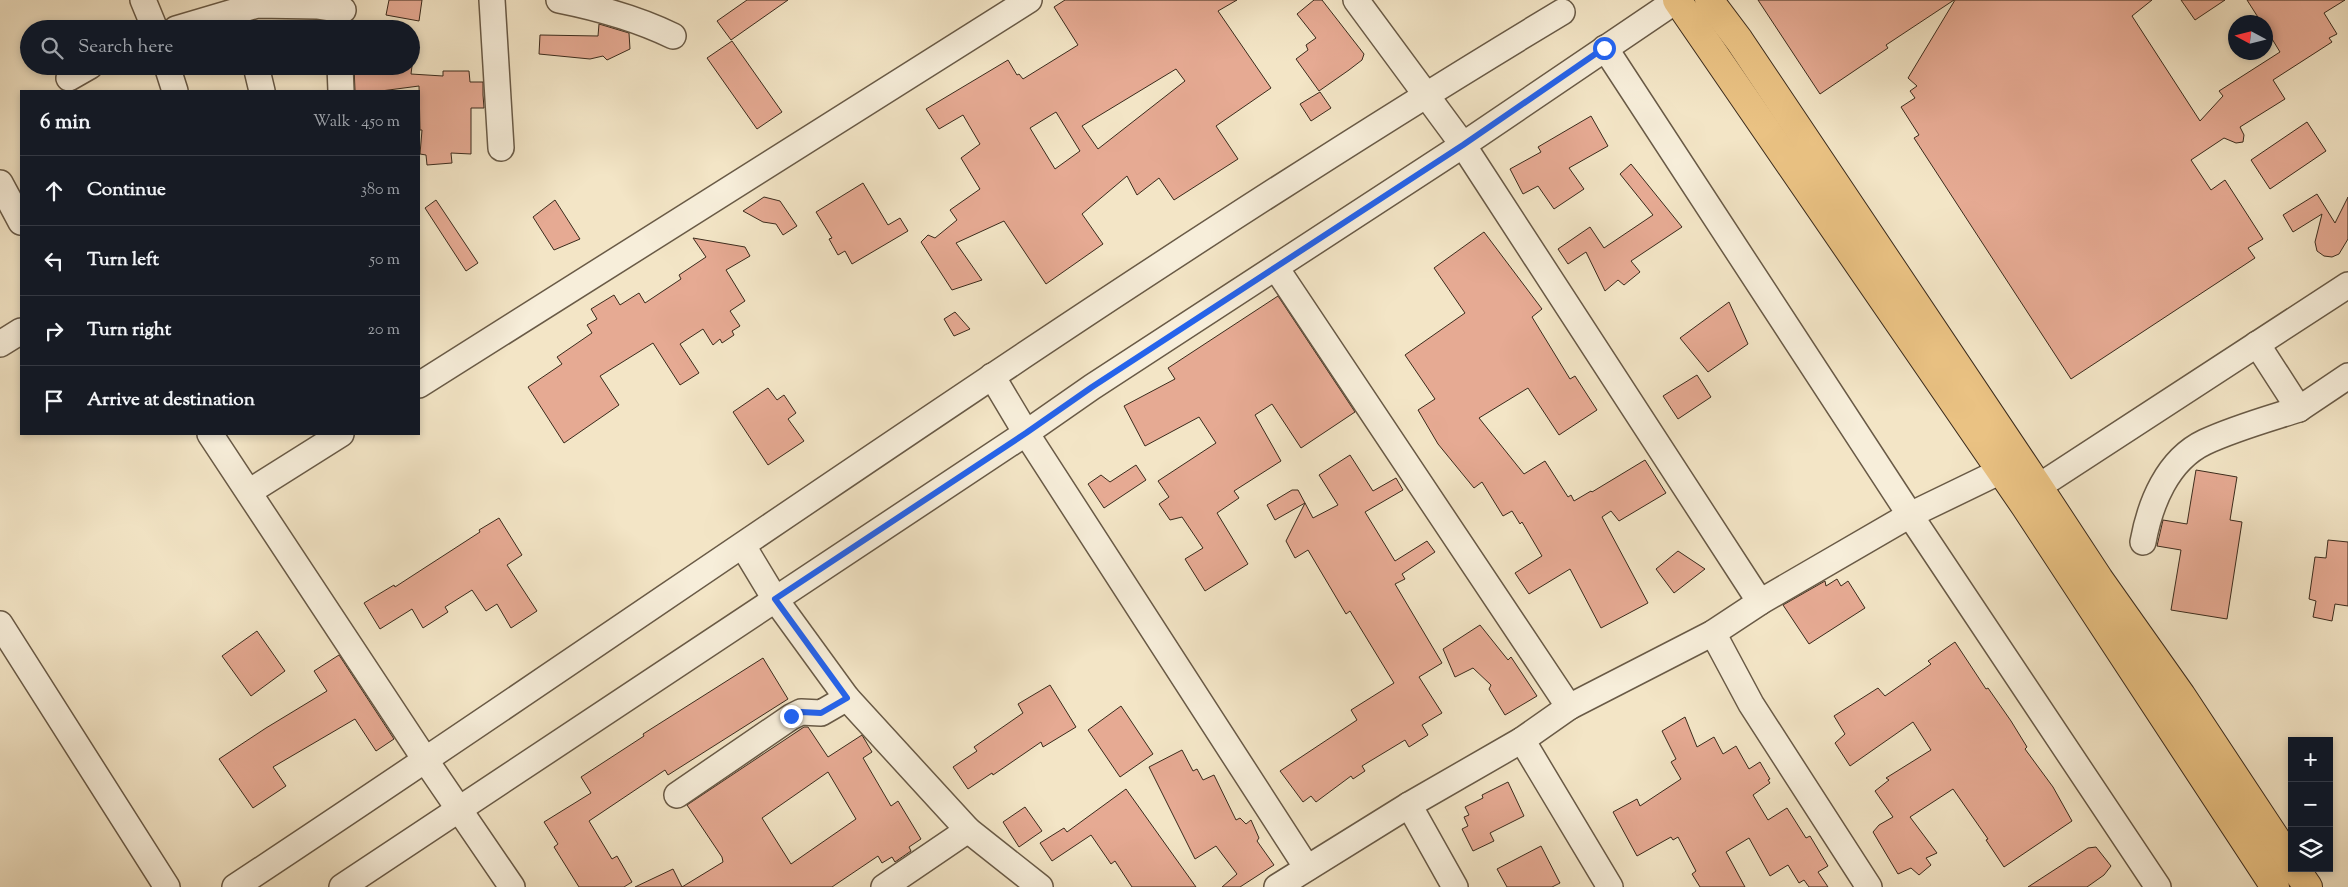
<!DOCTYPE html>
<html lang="en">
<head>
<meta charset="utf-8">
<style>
  :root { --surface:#171b24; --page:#20242c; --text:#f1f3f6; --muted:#9ea1a6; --line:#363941 }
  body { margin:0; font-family:"Sorts Mill Goudy",serif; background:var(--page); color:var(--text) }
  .controls { position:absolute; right:15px; bottom:15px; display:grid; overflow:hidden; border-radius:0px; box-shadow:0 2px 8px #0003 }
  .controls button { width:45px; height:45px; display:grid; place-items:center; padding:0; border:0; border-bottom:1px solid var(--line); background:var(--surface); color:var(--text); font:25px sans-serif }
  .compass { position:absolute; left:2228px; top:15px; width:45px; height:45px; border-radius:50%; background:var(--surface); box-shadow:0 2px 8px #0003; rotate:277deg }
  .stop { position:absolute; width:15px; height:15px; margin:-11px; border:4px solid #2563eb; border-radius:50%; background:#fff }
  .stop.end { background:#2563eb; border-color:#fff; box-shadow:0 1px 5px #0008 }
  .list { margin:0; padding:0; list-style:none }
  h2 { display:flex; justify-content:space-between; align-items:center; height:65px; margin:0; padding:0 20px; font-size:21px }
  h2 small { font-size:16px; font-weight:400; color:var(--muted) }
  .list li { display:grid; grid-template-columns:32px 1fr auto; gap:15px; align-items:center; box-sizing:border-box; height:70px; padding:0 20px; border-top:1px solid var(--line) }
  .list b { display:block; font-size:19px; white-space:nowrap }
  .list em { font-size:16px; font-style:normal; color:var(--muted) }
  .icon { flex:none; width:28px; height:28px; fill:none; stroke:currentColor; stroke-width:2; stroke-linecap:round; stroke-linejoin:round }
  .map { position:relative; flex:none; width:2348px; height:887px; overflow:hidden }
  .search { position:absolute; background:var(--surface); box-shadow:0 2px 8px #0003; left:20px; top:20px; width:400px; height:55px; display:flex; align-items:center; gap:12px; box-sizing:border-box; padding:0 18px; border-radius:28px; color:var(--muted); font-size:19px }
  .panel { position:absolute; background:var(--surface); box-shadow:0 2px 8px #0003; left:20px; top:90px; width:400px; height:345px; border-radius:0px }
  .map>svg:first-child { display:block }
  .building { fill:#e6aa93; stroke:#3b2b1c; fill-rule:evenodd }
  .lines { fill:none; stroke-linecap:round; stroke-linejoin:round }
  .minor-casing { stroke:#695a46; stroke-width:28 }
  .major-casing { stroke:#3b2b1c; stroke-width:30 }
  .minor { stroke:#f7eeda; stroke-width:25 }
  .major { stroke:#eac283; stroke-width:28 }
  .route { stroke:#2563eb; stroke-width:6 }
</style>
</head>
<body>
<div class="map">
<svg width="2348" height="887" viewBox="0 0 2348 887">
  <rect width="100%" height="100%" fill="#f3e5c6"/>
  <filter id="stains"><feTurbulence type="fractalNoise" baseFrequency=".004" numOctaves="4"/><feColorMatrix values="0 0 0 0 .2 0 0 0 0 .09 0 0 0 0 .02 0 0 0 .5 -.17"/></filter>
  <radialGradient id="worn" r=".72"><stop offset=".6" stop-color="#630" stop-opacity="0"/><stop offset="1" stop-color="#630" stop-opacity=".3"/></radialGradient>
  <!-- building -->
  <g class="building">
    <polygon points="389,0 422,0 419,21 386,15"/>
    <polygon points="747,0 788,0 731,40 717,21"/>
    <path d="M1065 0H1237L1218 11 1271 88 1216 126 1238 159 1174 200 1159 178 1137 195 1127 176 1082 214 1103 244 1046 284 1004 221 956 243 982 280 952 290 921 242 928 235 935 238 957 220 950 210 980 189 961 158 980 144 963 115 939 129 926 109 1008 60 1017 75 1019 74 1023 79 1078 45 1054 7ZM1176 69 1185 81 1098 149 1082 126ZM1056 112 1080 151 1055 169 1030 128Z"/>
    <polygon points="1314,0 1322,0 1364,54 1362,60 1349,70 1319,91 1296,59 1308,50 1306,45 1316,38 1297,14"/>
    <polygon points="1758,0 1954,0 1886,45 1888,48 1820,94"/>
    <polygon points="1955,0 2152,0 2132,16 2200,121 2223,96 2219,91 2280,52 2266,29 2266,22 2261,22 2247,0 2345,0 2324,13 2337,34 2329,38 2332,42 2273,80 2285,99 2240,127 2244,135 2243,142 2236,143 2224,138 2191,160 2211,190 2225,180 2263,239 2248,248 2255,258 2071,379 1914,138 1919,135 1901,107 1915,98 1910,91 1917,86 1908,78"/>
    <polygon points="2181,0 2225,0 2195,20"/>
    <polygon points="599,24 629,33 630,49 607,60 603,56 590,59 539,54 540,35 598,36"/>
    <polygon points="732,41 782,112 757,129 707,58"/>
    <polygon points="354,66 412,66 411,74 443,76 443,71 469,71 470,82 483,82 483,95 484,108 471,108 471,154 451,153 452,163 427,165 426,155 420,154 422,130 420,130 419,86 381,91 355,91"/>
    <polygon points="1320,92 1331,108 1311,121 1300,104"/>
    <polygon points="1591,116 1608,146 1569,168 1584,189 1554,209 1538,186 1523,194 1510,169 1541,152 1538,147"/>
    <polygon points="2307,122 2326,151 2270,189 2251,160"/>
    <polygon points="1631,164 1682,227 1631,261 1640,272 1624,285 1618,280 1605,291 1586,252 1568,264 1558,249 1590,227 1604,248 1653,215 1620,174"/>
    <polygon points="863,183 888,225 900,218 908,231 852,264 845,251 838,255 829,239 832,238 816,212"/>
    <polygon points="2317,194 2335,223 2348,197 2348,239 2339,254 2332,257 2324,256 2317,251 2315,242 2322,214 2293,232 2283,215"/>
    <polygon points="764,197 780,201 797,226 783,235 776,224 763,222 743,211"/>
    <polygon points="436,200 478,263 466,271 425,208"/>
    <polygon points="555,200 580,239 554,250 533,217"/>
    <polygon points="1484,232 1542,309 1532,317 1570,379 1575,376 1597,410 1559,435 1528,388 1479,418 1524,474 1545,461 1568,497 1571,495 1574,501 1591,491 1592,492 1645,460 1666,493 1619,521 1611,511 1602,517 1648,603 1601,628 1570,569 1529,594 1515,573 1542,556 1522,522 1520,524 1512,511 1503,516 1482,482 1474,488 1438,444 1418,410 1435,399 1405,355 1465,313 1434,268"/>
    <polygon points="693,238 745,247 750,256 726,270 745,301 730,311 740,326 732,331 734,335 722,343 720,339 713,345 703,329 680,344 699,373 680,385 653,343 600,376 619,405 564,443 528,387 562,364 557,357 592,333 587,325 597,319 591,309 614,295 620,305 639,293 645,303 681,279 679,275 706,257"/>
    <polygon points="1278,296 1355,412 1301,448 1272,404 1255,415 1281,461 1234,491 1239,498 1217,513 1248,564 1205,591 1185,559 1203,548 1182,517 1170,520 1159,504 1169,497 1158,481 1216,443 1199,417 1145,446 1124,406 1175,379 1168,368"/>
    <polygon points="1729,302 1748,344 1708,372 1680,338"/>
    <polygon points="955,312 970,329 954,336 944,319"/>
    <polygon points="1697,375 1711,397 1678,419 1663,396"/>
    <polygon points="768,388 777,400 784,395 796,413 788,419 804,441 768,465 733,412"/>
    <polygon points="1350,455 1373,491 1396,478 1403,490 1365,512 1395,561 1427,541 1435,552 1402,574 1405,579 1395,584 1442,663 1419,677 1442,713 1422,725 1428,735 1409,747 1405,740 1362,766 1365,771 1353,779 1351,776 1316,802 1311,796 1303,802 1280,771 1357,720 1351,710 1394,683 1350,611 1346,614 1308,550 1295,558 1286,541 1305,503 1313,518 1338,505 1319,475"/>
    <polygon points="1136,465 1146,480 1104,508 1088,484 1101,475 1110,482"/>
    <polygon points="2196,470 2237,477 2230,520 2242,522 2227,619 2171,610 2181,550 2157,546 2163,520 2187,524"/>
    <polygon points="1292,490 1298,490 1305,503 1275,520 1267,505"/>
    <polygon points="499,518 522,555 507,565 537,611 511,628 497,604 486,611 472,590 445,607 448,612 423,628 412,609 380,629 364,603 394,585 395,587 480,532 479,530"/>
    <polygon points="2328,540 2348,542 2348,606 2335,604 2332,621 2313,617 2316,601 2309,599 2315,557 2326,558"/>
    <polygon points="1678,551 1705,569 1674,593 1656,569"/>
    <polygon points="1837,579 1841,586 1848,581 1865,608 1809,644 1783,605 1825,581 1826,586"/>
    <polygon points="1480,625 1508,660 1511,657 1537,696 1505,715 1489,689 1491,685 1473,668 1455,677 1443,649"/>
    <polygon points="257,631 285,671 251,696 222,656"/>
    <polygon points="1955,642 1986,689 1988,688 2011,721 2027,747 2025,749 2053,787 2072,821 2004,867 1986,840 1988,839 1953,789 1910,817 1937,853 1926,858 1931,865 1919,875 1911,868 1898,874 1873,832 1879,825 1893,817 1875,791 1889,780 1886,778 1931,750 1913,722 1850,766 1835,743 1845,734 1834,716 1878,688 1885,696 1931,664 1928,661"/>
    <polygon points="339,655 394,739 376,751 355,719 273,767 286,786 253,808 219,759 266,728 327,691 314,671"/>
    <polygon points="763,658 788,699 668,775 665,770 589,821 612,859 617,856 632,882 624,887 579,887 554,847 558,844 544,822 591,793 581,777 644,736 643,734"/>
    <polygon points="1050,685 1076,727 1043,747 1041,742 993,775 992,773 968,789 953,767 977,751 974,747 1023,713 1018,704"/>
    <polygon points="1121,706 1153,754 1120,777 1088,730"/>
    <polygon points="1685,717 1697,747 1714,737 1723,754 1736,746 1749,769 1760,762 1770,779 1768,780 1770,783 1753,795 1768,820 1787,808 1806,838 1810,836 1828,866 1818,872 1828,887 1809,887 1804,880 1799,883 1788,865 1770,876 1749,838 1726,852 1745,887 1700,887 1692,874 1696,871 1678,837 1673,840 1671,837 1637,856 1613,812 1637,799 1640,806 1681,779 1671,762 1676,759 1662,731"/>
    <path d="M804 727H808L828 757 862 735 872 752 863 758 891 806 898 801 921 839 909 847 911 851 895 862 892 857 882 863 878 856 832 887H682L723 862 722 857 687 805ZM828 772 856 819 791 864 762 818Z"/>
    <polygon points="1182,750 1193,771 1197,769 1203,780 1214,775 1236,820 1240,818 1246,824 1251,820 1259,838 1257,841 1274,865 1240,887 1222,887 1237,874 1216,846 1195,859 1149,767"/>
    <polygon points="1508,782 1524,816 1490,833 1494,841 1473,851 1462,829 1468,826 1464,817 1469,815 1465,807 1483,798 1482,795"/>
    <polygon points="1126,789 1196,887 1132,887 1115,861 1111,864 1091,835 1052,861 1040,843 1064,828 1067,832"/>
    <polygon points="1025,807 1042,831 1019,847 1003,822"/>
    <polygon points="1541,846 1560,883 1552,887 1507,887 1497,869"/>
    <polygon points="2096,847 2111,866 2104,875 2087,887 2028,887 2088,848"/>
    <polygon points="673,869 682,887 635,887"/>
  </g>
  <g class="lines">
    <!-- minor casing -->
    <g class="minor-casing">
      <g id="minor">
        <polyline points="143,0 155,29"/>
        <polyline points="492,0 501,148"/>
        <path d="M559 0C599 8 636 18 673 36"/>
        <polyline points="1356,0 1463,145 1760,602"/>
        <polyline points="176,29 257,5 317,6 343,10"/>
        <polyline points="1605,48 1910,515 2158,887"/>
        <polyline points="167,66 175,91"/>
        <polyline points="256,66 262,91"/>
        <polyline points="340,66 341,91"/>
        <polyline points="69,78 90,66"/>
        <polyline points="0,183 21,222"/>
        <polyline points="1276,268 1569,707"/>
        <polyline points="0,344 21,331"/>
        <polyline points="2257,344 2299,409 2348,376"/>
        <polyline points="992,376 1026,433 1307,868"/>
        <polyline points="419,385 1029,0"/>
        <polyline points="210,434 426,761 512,887"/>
        <polyline points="249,492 341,434"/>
        <polyline points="2021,498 2348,285"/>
        <path d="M2143 542C2150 504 2167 460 2205 442 2235 428 2268 419 2299 409"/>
        <polyline points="743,546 775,599 847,698 968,830 1040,887"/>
        <polyline points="0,624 167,887"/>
        <polyline points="1713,633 1751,704 1869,887"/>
        <polyline points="1522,740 1610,887"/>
        <polyline points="677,795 791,717 801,712 821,713 847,698"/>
        <polyline points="1409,805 1455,887"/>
        <path d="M235 887C677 595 1108 285 1562 12"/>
        <polyline points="342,887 1026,433 1092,387 1463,145 1677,0"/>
        <polyline points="884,887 968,830"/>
        <polyline points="1277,887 1409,805 1522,740 1569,707 1713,633 1760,602 1910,515 2001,471"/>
      </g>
    </g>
    <!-- major casing -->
    <g class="major-casing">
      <g id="major">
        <polyline points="1677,0 2025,506 2275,887"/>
        <polyline points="1709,0 1739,40 2038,486 2099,579 2181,695 2292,863"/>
        <polyline points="2295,868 2308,887"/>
      </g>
    </g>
    <!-- minor -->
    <use href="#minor" class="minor"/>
    <!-- major -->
    <use href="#major" class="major"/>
  </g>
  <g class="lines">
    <!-- route -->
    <polyline class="route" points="791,716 801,712 821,713 847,698 775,599 1026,433 1092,387 1463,145 1604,48"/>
  </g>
  <rect width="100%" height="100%" filter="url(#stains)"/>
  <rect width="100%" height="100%" fill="url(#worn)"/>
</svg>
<div class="controls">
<button>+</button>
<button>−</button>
<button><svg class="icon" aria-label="layers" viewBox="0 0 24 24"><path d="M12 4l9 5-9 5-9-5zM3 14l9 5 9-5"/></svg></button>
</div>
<svg class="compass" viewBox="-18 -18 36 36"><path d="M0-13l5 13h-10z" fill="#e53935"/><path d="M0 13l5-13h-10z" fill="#9ea1a6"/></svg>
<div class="stop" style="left:1604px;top:48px"></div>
<div class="stop end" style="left:791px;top:716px"></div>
<div class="search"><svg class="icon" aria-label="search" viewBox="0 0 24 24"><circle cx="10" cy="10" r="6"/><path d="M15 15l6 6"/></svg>Search here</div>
<section class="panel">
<h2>6 min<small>Walk · 450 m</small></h2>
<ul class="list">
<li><svg class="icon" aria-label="ahead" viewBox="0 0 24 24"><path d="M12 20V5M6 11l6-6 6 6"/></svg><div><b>Continue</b></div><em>380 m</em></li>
<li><svg class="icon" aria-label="left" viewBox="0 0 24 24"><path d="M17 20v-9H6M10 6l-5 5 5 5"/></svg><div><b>Turn left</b></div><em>50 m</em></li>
<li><svg class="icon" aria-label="right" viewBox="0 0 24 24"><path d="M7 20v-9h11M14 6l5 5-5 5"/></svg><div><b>Turn right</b></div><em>20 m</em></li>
<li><svg class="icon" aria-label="arrive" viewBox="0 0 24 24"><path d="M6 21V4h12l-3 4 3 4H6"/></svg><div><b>Arrive at destination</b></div></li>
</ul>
</section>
</div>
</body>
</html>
